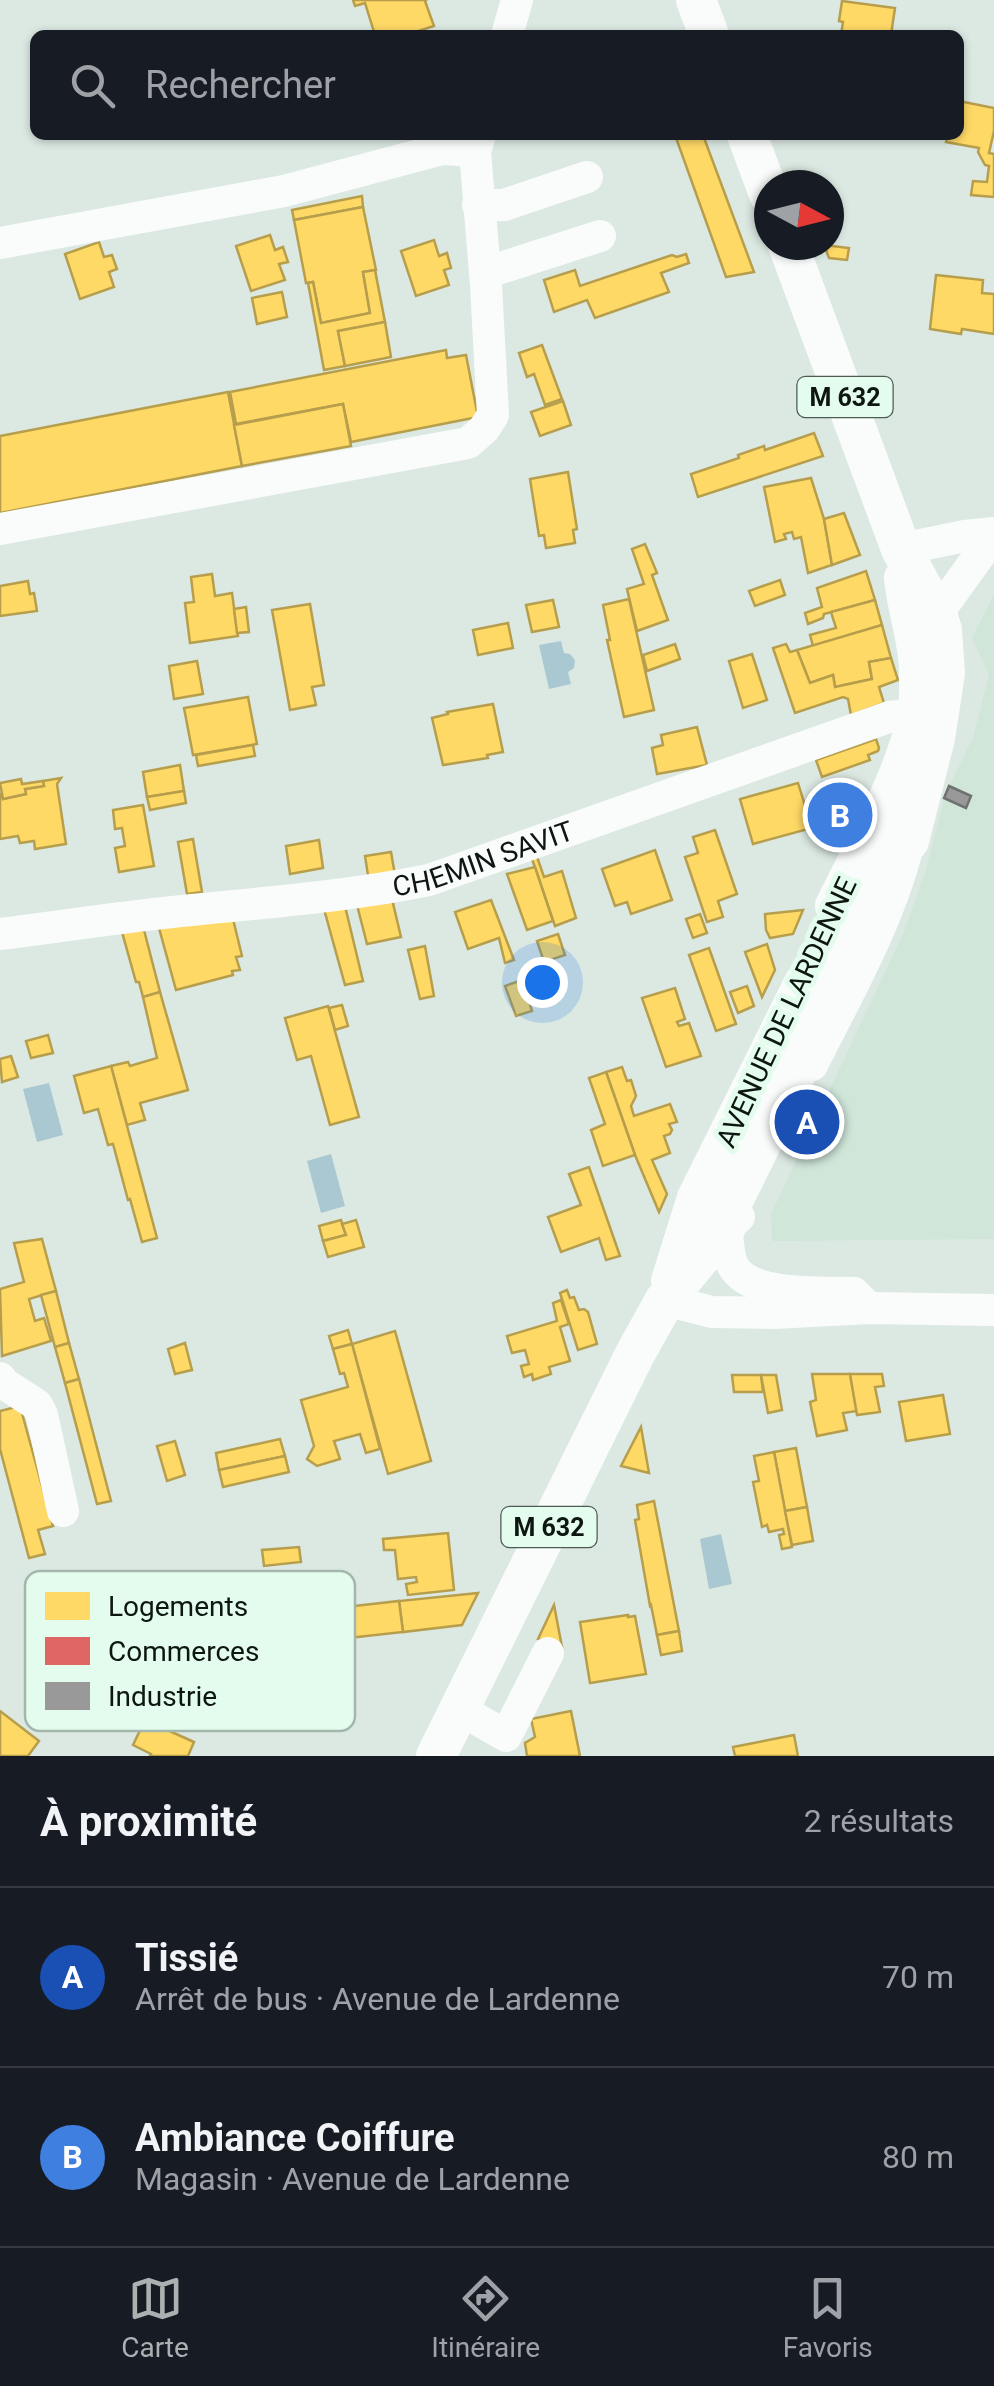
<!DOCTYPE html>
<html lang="fr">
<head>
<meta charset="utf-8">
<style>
  :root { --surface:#171b24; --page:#20242c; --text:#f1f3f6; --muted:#9ea1a6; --line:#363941; --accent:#abb1b0 }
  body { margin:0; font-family:Roboto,sans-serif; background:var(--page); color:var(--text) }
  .compass { position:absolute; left:754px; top:170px; width:90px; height:90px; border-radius:50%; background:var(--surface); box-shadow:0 2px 8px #0004; rotate:97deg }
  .you { position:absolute; left:542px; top:982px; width:35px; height:35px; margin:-25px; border:8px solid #fff; border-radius:50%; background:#1a73e8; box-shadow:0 0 0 15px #1a73e833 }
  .badge { display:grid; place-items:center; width:65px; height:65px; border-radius:50%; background:var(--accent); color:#fff; font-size:32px; font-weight:700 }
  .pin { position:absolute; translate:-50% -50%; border:5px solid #fff; box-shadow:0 2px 10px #0006 }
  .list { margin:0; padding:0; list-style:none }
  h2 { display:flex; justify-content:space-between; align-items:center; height:130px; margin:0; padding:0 40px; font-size:42px }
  h2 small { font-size:32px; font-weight:400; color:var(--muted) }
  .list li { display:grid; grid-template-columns:65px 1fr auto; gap:30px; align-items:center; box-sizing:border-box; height:180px; padding:0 40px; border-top:2px solid var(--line) }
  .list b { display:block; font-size:38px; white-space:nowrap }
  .list p { margin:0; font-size:32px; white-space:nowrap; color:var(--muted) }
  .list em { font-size:32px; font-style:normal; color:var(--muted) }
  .icon { flex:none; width:55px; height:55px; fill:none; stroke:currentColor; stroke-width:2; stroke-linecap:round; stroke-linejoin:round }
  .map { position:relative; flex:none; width:994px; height:1756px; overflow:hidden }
  .search { position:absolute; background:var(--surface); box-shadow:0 2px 8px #0004; left:30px; right:30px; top:30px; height:110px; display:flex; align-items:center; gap:25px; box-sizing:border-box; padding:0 35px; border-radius:15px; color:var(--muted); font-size:38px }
  .sheet { height:490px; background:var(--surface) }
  nav { display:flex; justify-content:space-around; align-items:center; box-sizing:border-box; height:140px; border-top:2px solid var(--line); background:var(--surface); font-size:28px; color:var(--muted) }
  nav a { display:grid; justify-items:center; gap:5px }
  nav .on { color:var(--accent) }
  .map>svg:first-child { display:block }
  .built { fill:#cfe6d9 }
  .water { fill:#a9c8d2 }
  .homes { fill:#ffd966; stroke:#b69e4c; stroke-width:2.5 }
  .shops { fill:#e06666; stroke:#a14e4c; stroke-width:2.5 }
  .industry { fill:#999; stroke:#6f7270; stroke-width:2.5 }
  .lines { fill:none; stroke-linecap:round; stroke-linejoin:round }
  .minor { stroke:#fafcfb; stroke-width:32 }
  .major { stroke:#fafcfb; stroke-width:40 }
  .labels { text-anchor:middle; stroke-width:10; stroke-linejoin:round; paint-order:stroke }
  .shield { fill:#e3fcee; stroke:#4d5b53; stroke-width:2.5 }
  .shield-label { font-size:25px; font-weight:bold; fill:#0d1611 }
  .street-label { font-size:28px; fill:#0d1611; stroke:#e3fcee }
  .key { fill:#e3fcee; stroke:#a3b7ac; stroke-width:2.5 }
  .key-label { font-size:28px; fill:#0d1611 }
</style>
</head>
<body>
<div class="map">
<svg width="994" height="1756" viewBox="0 0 994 1756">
  <rect width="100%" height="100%" fill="#dce9e2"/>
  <!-- built -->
  <polygon class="built" points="994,595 994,1239 772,1241 771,1214 904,932 926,870 944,798 974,735 989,675 972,638"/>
  <!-- water -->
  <g class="water">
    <polygon points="561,641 564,653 570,654 575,660 574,668 568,672 571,684 549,689 539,645"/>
    <polygon points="49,1083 63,1135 37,1142 23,1089"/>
    <polygon points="331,1154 345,1206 321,1213 307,1161"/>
    <polygon points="721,1534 732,1584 709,1589 700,1539"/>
  </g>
  <!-- homes -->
  <g class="homes">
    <polygon points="353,0 427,0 425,1 434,26 406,35 375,35 365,3 355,6"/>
    <polygon points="842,1 895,8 891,35 841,35 843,22 839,21"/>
    <polygon points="959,101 994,108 994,131 989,153 994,154 994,197 971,195 973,181 987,182 989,166 985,165 978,152 979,148 946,142 948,135 959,135"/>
    <polygon points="675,135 703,135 754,272 726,277"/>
    <polygon points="362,196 363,207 294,220 292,210"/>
    <polygon points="363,207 376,270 363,272 370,313 321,323 313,282 306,283 294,220"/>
    <polygon points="270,235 275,250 283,247 288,262 279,264 285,280 251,291 236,246"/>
    <polygon points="434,240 439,256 447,253 451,268 444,270 449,285 416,296 401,251"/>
    <polygon points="99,242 104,257 112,255 117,269 109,272 114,287 80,299 65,254"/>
    <polygon points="824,245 849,248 847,260 829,258"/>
    <polygon points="686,254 689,263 661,273 669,292 595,318 587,300 554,312 544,280 575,270 580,286 672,255 677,257"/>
    <polygon points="375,270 385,322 338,331 345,366 324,370 308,283 313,282 321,323 370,313 363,272"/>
    <polygon points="936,275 983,280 982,293 994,294 994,334 962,329 961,334 930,329"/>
    <polygon points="282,292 287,317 257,324 252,298"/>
    <polygon points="385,322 391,357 345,366 338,331"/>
    <polygon points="542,345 562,399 545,405 534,374 527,377 519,353"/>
    <polygon points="446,350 447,358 466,355 478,417 351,442 343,404 236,424 230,392"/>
    <polygon points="228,392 242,466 0,513 0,436"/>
    <polygon points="563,401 571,425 540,436 531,412"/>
    <polygon points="343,404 351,446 242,466 234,425"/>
    <polygon points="814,433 823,456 698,497 691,474 739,458 738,455 764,446 765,450"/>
    <polygon points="568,472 577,529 573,530 575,543 546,548 544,535 539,536 530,479"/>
    <polygon points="811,478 824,519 832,565 808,573 801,537 794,539 792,532 784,534 786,539 775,542 764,487"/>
    <polygon points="844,513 860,555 832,565 824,519"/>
    <polygon points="645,544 657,573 652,575 668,620 637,631 627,589 644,584 632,549"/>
    <polygon points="866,571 875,600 824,614 823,618 808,624 805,613 822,607 817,588"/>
    <polygon points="212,574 215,596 232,593 238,636 190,643 185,603 194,602 191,577"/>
    <polygon points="780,580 785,595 755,606 749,591"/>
    <polygon points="28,581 30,594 34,593 37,611 0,616 0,586"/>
    <polygon points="629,599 654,710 624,717 607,640 610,640 603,605"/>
    <polygon points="553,600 559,627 532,632 526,605"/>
    <polygon points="875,600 882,625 813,646 810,635 836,628 831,612"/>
    <polygon points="310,604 324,685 312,687 316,705 290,710 272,610"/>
    <polygon points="246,607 249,632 237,633 234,609"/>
    <polygon points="508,623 513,648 478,655 473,630"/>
    <polygon points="882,625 891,658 869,662 872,679 835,687 833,675 810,683 797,650"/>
    <polygon points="675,644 680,659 647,671 643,655"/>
    <polygon points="786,644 790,652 797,650 810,683 833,675 835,687 872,679 869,662 891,658 898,680 879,687 884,703 851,715 848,699 843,697 795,713 773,648"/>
    <polygon points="752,654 767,700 743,708 729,661"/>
    <polygon points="197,661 203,694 174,699 169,666"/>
    <polygon points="248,697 257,744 193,755 184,708"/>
    <polygon points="493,704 503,752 487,755 488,758 443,765 432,718 448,714 447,712"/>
    <polygon points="697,727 707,765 657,774 652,748 663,745 661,735"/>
    <polygon points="876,739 879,748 878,751 868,755 870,760 822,777 816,760"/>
    <polygon points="253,745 255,756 198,766 196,755"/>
    <polygon points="180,765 184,791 147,797 143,772"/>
    <polygon points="61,778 57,784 66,844 35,849 34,841 20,843 18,836 0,839 0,793 3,799 26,794 25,789 44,786 43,781"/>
    <polygon points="21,779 22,784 43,781 44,786 25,789 26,794 3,799 0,783"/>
    <polygon points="798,783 812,828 753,844 740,799"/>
    <polygon points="184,791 186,803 150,810 147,797"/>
    <polygon points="143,805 154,866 119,872 115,848 125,846 122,828 115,829 113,810"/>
    <polygon points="715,830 737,894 718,901 723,917 707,922 685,857 698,853 693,837"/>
    <polygon points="193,839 202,892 187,894 178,842"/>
    <polygon points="319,840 323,868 290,874 286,846"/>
    <polygon points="655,850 672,900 631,914 627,902 615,906 602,869"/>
    <polygon points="391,852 395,875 369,882 365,856"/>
    <polygon points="536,854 544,877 562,871 576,918 555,926 531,856"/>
    <polygon points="535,867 553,921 527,930 507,874"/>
    <polygon points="392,899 401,937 367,944 357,905"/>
    <polygon points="491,900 514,960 505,963 499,938 468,949 455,912"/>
    <polygon points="345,906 363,981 345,985 324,909"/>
    <polygon points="803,910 793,934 770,938 766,930 765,914"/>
    <polygon points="700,914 707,933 693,938 686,919"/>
    <polygon points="233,919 242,956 236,957 240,970 232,971 233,975 176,990 159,928"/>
    <polygon points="144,930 160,992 143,997 139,982 136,982 122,932"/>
    <polygon points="558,934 565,955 544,962 537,941"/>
    <polygon points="767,944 775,970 762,997 745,952"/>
    <polygon points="425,946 434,996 420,999 408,950"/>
    <polygon points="709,948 736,1024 716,1031 689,955"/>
    <polygon points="522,980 532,1011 516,1016 505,986"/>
    <polygon points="747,986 754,1006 738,1013 730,992"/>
    <polygon points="675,988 685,1019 677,1022 679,1026 689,1023 701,1056 666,1067 642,998"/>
    <polygon points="160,992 188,1090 140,1103 145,1120 127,1125 111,1066 128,1062 130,1066 157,1058 143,997"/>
    <polygon points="342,1005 348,1026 335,1030 329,1008"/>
    <polygon points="328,1006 359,1117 330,1125 311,1056 297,1060 285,1018"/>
    <polygon points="48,1035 53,1053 31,1058 26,1041"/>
    <polygon points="11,1056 18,1077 2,1082 0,1059"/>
    <polygon points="111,1066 157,1238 142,1242 130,1199 128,1200 113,1144 108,1145 98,1109 84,1113 74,1076"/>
    <polygon points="622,1067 627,1081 631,1080 636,1096 631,1106 634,1116 670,1104 677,1122 669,1124 672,1130 670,1134 664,1136 670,1153 652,1160 667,1194 659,1212 635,1155 606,1072"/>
    <polygon points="606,1072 635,1155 603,1166 591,1130 605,1124 589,1078"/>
    <polygon points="589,1167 620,1256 606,1260 599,1238 561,1252 548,1217 581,1205 569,1174"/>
    <polygon points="341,1220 346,1235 323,1241 319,1226"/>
    <polygon points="356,1220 364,1247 328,1257 323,1241 346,1235 342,1224"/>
    <polygon points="42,1239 56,1291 29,1299 35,1321 44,1318 51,1341 2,1356 0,1289 24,1282 14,1243"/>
    <polygon points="567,1290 570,1298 574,1297 579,1310 584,1309 588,1312 597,1344 578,1350 560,1293"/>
    <polygon points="56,1291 69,1343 55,1347 41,1295"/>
    <polygon points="561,1300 569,1324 560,1327 570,1361 549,1367 551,1374 533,1380 532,1374 524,1377 521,1366 529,1364 525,1350 512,1353 507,1336 557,1321 553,1303"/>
    <polygon points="348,1330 352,1344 333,1349 329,1336"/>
    <polygon points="395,1331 431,1461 388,1474 352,1344"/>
    <polygon points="69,1343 79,1379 65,1383 55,1347"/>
    <polygon points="185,1343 192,1370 175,1374 168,1349"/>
    <polygon points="352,1344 380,1449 366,1453 360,1434 334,1441 340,1459 317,1466 307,1459 314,1446 301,1400 348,1387 344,1373 340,1374 333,1349"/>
    <polygon points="812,1374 850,1374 857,1411 843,1413 847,1430 817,1436 810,1402 816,1400"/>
    <polygon points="850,1374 882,1374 884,1386 875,1387 880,1412 857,1415"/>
    <polygon points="732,1375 761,1375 763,1392 734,1392"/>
    <polygon points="761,1375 776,1375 782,1410 768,1413"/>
    <polygon points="79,1379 111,1501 97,1504 65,1383"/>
    <polygon points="943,1395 950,1434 906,1441 899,1402"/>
    <polygon points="20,1406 53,1526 38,1530 45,1554 29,1558 0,1449 0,1411"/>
    <polygon points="641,1427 649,1473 621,1466"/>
    <polygon points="280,1439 285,1456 219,1470 216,1453"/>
    <polygon points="175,1441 185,1475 167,1481 157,1446"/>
    <polygon points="796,1448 807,1507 785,1511 774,1452"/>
    <polygon points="774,1452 792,1547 782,1549 779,1535 784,1534 783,1529 769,1532 767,1525 762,1527 753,1482 759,1481 754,1456"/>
    <polygon points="285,1456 289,1472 223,1487 219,1470"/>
    <polygon points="654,1501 679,1631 657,1635 651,1605 650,1606 635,1520 639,1519 637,1505"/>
    <polygon points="807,1507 813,1541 792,1545 785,1511"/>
    <polygon points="448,1533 454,1590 408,1595 406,1584 417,1582 416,1577 398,1579 395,1550 384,1550 383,1539"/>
    <polygon points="299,1547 301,1562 264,1566 262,1550"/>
    <polygon points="478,1593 462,1625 403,1632 399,1601"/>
    <polygon points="399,1601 403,1632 339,1639 336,1608"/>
    <polygon points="554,1605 562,1647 538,1639"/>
    <polygon points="628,1615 628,1617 635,1616 646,1674 590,1683 580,1622"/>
    <polygon points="679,1631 682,1651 661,1655 657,1635"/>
    <polygon points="0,1711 39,1741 28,1756 0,1756"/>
    <polygon points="571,1711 580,1756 527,1756 525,1743 535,1737 531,1719"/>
    <polygon points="145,1720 194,1742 188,1756 150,1756 151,1754 133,1745"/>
    <polygon points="794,1735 798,1756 735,1756 733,1747"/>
  </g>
  <!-- shops -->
  <polygon class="shops" points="846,792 859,792 850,811 830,830 823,807"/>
  <!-- industry -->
  <polygon class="industry" points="949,786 971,796 966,808 944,798"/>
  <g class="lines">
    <!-- minor -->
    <g class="minor">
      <polyline points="507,35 517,0"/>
      <polyline points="478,205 504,205 587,177"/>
      <polyline points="0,243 284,191 442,149 475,151"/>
      <polyline points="485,273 600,236"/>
      <polyline points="0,529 468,443 484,429 493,415 486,285 475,151 480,135"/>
      <polyline points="901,549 965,536 994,533"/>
      <polyline points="937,614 994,535"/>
      <path id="s1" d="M0 934C64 926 128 916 192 910 272 902 350 896 429 880L889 717 918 714 929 730"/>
      <path d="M812 1065C847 995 887 926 907 850"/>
      <path d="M739 1217 726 1227C728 1238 728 1256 733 1266 751 1298 823 1292 854 1293L869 1308"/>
      <polyline points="665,1300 712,1312 773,1313 869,1308 994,1310"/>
      <polyline points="0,1378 3,1383 37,1405 42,1415 63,1511"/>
      <polyline points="459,1709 506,1736 548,1653"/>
    </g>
    <!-- major -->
    <g class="major">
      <polyline points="696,0 709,35"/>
      <polyline points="747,135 769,194"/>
      <path d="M835 906C862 850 906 776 917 715 920 701 919 684 919 669 918 638 907 609 904 578"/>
      <polyline points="671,1281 697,1198 804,983"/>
      <polyline points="436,1756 635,1354 665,1300 726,1227 730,1207 800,1065 819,1000 875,882 909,841 935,738 945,673 942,630 937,614 901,549 788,245"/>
    </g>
  </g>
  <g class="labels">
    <!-- shield labels -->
    <g class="shield">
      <rect x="797.5" y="377" width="95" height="40" rx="8"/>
      <rect x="501.5" y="1507" width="95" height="40" rx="8"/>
    </g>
    <g class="shield-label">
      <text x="845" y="406">M 632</text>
      <text x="549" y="1536">M 632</text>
    </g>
    <!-- street labels -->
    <g class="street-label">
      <text dy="10" stroke="none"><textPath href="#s1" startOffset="490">CHEMIN SAVIT</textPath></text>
      <text transform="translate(786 1012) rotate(-65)" y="10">AVENUE DE LARDENNE</text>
    </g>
  </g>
  <!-- legend -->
  <rect x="25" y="1571" width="330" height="160" rx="15" class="key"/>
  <rect x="45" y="1592" width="45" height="28" fill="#ffd966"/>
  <rect x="45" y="1637" width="45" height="28" fill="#e06666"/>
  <rect x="45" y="1682" width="45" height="28" fill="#999"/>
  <g class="key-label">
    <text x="108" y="1616">Logements</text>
    <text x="108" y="1661">Commerces</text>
    <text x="108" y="1706">Industrie</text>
  </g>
</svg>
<svg class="compass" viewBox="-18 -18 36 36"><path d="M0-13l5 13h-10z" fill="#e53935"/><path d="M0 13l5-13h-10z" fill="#9ea1a6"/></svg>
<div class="you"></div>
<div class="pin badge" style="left:807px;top:1122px;background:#1a4fb4">A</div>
<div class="pin badge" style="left:840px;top:815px;background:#3f7fe0">B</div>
<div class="search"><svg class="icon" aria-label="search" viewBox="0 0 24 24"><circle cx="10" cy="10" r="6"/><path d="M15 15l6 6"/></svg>Rechercher</div>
</div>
<section class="sheet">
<h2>À proximité<small>2 résultats</small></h2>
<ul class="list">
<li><span class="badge" style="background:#1a4fb4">A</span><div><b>Tissié</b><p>Arrêt de bus · Avenue de Lardenne</p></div><em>70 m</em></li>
<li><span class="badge" style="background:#3f7fe0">B</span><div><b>Ambiance Coiffure</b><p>Magasin · Avenue de Lardenne</p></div><em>80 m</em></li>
</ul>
</section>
<nav>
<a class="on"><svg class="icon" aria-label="map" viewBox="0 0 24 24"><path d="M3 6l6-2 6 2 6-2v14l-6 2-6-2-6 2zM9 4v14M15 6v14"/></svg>Carte</a>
<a><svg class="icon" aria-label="directions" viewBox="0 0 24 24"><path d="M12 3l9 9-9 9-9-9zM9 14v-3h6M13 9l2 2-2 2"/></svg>Itinéraire</a>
<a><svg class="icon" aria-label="saved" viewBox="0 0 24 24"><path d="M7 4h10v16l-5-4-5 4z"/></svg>Favoris</a>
</nav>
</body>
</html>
